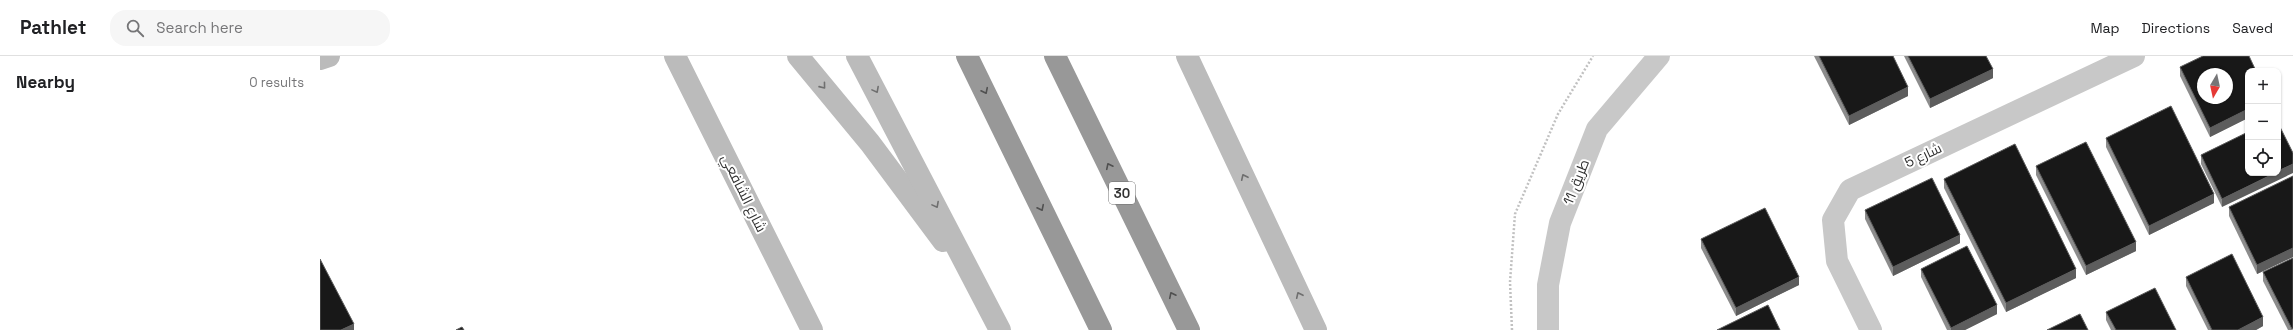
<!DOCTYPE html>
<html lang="en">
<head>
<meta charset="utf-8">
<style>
  :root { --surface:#fff; --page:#f6f6f6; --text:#202124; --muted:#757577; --line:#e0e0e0 }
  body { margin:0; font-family:"Space Grotesk",Cairo,sans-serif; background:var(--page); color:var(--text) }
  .controls { position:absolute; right:12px; top:12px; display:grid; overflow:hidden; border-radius:8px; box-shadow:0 1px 3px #0004 }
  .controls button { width:36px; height:36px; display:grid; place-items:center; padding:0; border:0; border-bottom:1px solid var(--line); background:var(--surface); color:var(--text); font:20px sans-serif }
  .compass { position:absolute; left:1877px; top:12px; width:36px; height:36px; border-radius:50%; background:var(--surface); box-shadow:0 1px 3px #0004; rotate:189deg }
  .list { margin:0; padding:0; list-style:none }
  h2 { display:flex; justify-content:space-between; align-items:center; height:52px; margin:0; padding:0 16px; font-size:17px }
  h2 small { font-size:13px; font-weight:400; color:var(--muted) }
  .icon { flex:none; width:22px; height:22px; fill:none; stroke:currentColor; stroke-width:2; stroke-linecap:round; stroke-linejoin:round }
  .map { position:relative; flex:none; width:1973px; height:274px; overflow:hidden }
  header { display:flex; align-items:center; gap:24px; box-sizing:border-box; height:56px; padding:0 20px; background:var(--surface); border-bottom:1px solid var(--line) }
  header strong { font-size:19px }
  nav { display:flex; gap:22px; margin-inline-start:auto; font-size:14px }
  .search { width:280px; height:36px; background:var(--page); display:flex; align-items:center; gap:10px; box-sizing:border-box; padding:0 14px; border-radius:16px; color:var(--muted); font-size:15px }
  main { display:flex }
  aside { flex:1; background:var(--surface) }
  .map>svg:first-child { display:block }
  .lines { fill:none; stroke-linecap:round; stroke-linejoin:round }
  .path { stroke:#c1c1c1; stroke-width:2.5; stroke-dasharray:2 2; stroke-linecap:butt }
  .street { stroke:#c8c8c8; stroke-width:22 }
  .secondary { stroke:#bbb; stroke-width:22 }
  .highway { stroke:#989898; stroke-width:22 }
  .wall { fill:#8c8c8c }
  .shaded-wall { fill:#5d5d5d }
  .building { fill:#181818; stroke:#5d5d5d; fill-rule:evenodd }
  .oneway { stroke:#6f6f6f }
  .oneway2 { stroke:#505050 }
  .labels { text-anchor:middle; stroke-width:4; stroke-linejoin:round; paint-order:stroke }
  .shield { fill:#fff; stroke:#6f6f6f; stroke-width:1 }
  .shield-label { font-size:13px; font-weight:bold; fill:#313131 }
  .street-label { font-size:14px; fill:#313131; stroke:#fff }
</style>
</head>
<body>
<header>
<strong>Pathlet</strong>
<div class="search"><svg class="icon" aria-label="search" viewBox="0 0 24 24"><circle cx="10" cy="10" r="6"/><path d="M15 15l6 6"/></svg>Search here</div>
<nav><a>Map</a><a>Directions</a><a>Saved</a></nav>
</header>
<main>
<aside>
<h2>Nearby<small>0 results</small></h2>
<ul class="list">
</ul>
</aside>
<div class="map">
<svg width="1973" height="274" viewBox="0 0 1973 274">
  <rect width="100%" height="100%" fill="#fff"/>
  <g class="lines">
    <!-- path -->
    <polyline class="path" points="1192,274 1190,226 1195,158 1238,58 1273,0"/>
    <!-- street -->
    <g class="street">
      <polyline points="1228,274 1228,229 1240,167 1277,73 1339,0"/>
      <polyline points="1551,274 1517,205 1513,164 1530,134 1814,0"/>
    </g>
    <!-- secondary -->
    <g class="secondary">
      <polyline points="355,0 492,274"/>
      <polyline points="478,0 550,87 623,185"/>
      <polyline points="537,0 680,274"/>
      <polyline points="867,0 996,274"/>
      <polyline points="0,3 9,0"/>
    </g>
    <!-- highway -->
    <g class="highway">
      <polyline points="647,0 781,274"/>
      <polyline points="735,0 869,274"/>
    </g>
  </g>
  <!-- wall -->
  <g class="wall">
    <polygon points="1494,0 1573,0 1588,40 1529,69"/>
    <polygon points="1584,0 1666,0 1673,22 1610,52"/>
    <polygon points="1860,11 1928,15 1928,62 1890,81 1860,20"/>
    <polygon points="1928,76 1902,151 1881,108 1881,99"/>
    <polygon points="1786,82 1894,147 1829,179 1786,91"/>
    <polygon points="1716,110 1816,195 1766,219 1716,119"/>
    <polygon points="1973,120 1973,201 1937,218 1909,160 1909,151"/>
    <polygon points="1624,123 1756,222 1686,256 1624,132"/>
    <polygon points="1545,154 1640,187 1573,220 1545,163"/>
    <polygon points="1381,183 1479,229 1416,260 1381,192"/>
    <polygon points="1601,213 1677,258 1645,274 1627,274 1601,221"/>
    <polygon points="1943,216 1973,274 1968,274 1943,225"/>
    <polygon points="1866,221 1943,270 1936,274 1888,274 1866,230"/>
    <polygon points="1786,256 1856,274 1791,274 1786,264"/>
  </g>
  <!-- shaded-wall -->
  <g class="shaded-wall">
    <polygon points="1673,13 1673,22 1610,52 1610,43"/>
    <polygon points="1588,31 1588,40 1529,69 1529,60"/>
    <polygon points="1928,53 1928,62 1890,81 1890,72"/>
    <polygon points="1973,108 1973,117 1902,151 1902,143 1955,117 1958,117 1958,115"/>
    <polygon points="1894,138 1894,147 1829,179 1829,170"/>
    <polygon points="1640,179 1640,187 1573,220 1573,211"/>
    <polygon points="1816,186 1816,195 1766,219 1766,210"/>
    <polygon points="1973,192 1973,201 1937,218 1937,209"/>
    <polygon points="1756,213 1756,222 1686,256 1686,247"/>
    <polygon points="1479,221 1479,229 1416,260 1416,252"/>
    <polygon points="1677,249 1677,258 1645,274 1631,274 1631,272"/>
    <polygon points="1943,261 1943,270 1936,274 1918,274"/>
    <polygon points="34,268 34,274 21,274"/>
  </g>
  <!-- building -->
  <g class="building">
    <polygon points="1499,0 1573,0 1588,31 1529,60"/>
    <polygon points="1588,0 1666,0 1673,13 1610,43"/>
    <path d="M1883 0H1929L1936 15H1928V53L1890 72 1860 11ZM1883 18H1907V42H1883Z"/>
    <polygon points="1851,50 1894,138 1829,170 1786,82"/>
    <polygon points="1958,67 1973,97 1973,108 1958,115"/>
    <polygon points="1928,76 1928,117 1955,117 1902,143 1881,99"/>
    <polygon points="1766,86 1816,186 1766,210 1716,110"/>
    <polygon points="1695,88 1756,213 1686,247 1624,123"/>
    <polygon points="1973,120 1973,192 1937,209 1909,151"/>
    <polygon points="1612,122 1640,179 1573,211 1545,154"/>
    <polygon points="1445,152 1479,221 1416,252 1381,183"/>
    <polygon points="1647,190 1677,249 1631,272 1601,213"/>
    <polygon points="1912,198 1943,261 1918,274 1892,274 1866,221"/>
    <polygon points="1973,202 1973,272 1972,273 1943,216"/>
    <polygon points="0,203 34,268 21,274 0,274"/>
    <polygon points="1835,232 1856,274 1796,274 1786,256"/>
    <polygon points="1448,249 1460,274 1397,274"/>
    <polygon points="1760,258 1768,274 1727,274"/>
    <polygon points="142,271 144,274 136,274"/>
  </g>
  <!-- one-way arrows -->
  <defs><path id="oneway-chevron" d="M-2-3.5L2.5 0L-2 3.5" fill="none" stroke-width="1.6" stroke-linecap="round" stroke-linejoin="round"/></defs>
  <g class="oneway">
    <use href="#oneway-chevron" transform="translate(503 30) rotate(51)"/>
    <use href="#oneway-chevron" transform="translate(556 34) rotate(62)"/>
    <use href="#oneway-chevron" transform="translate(924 121) rotate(-115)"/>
    <use href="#oneway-chevron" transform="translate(616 149) rotate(62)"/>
    <use href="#oneway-chevron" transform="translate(979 239) rotate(-115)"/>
  </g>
  <g class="oneway2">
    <use href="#oneway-chevron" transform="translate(665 35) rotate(64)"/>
    <use href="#oneway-chevron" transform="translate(789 110) rotate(-116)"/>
    <use href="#oneway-chevron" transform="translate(721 152) rotate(64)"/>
    <use href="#oneway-chevron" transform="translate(852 239) rotate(-116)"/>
  </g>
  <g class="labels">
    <!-- shield labels -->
    <rect class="shield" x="789" y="126" width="26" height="22" rx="3"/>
    <g class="shield-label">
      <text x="802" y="142">30</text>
    </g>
    <!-- street labels -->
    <g class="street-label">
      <text transform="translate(1603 99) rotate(-25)" y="5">شارع 5</text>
      <text transform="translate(1256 126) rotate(-68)" y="5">طريق 11</text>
      <text transform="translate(424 137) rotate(64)" y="5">شارع الشافعي</text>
    </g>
  </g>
</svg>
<div class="controls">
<button>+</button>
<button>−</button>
<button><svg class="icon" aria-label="locate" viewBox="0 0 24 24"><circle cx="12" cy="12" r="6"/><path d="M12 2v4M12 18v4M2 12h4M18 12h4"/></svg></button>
</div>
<svg class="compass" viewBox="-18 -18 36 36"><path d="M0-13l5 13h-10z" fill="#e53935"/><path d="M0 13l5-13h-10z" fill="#757577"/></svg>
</div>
</main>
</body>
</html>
